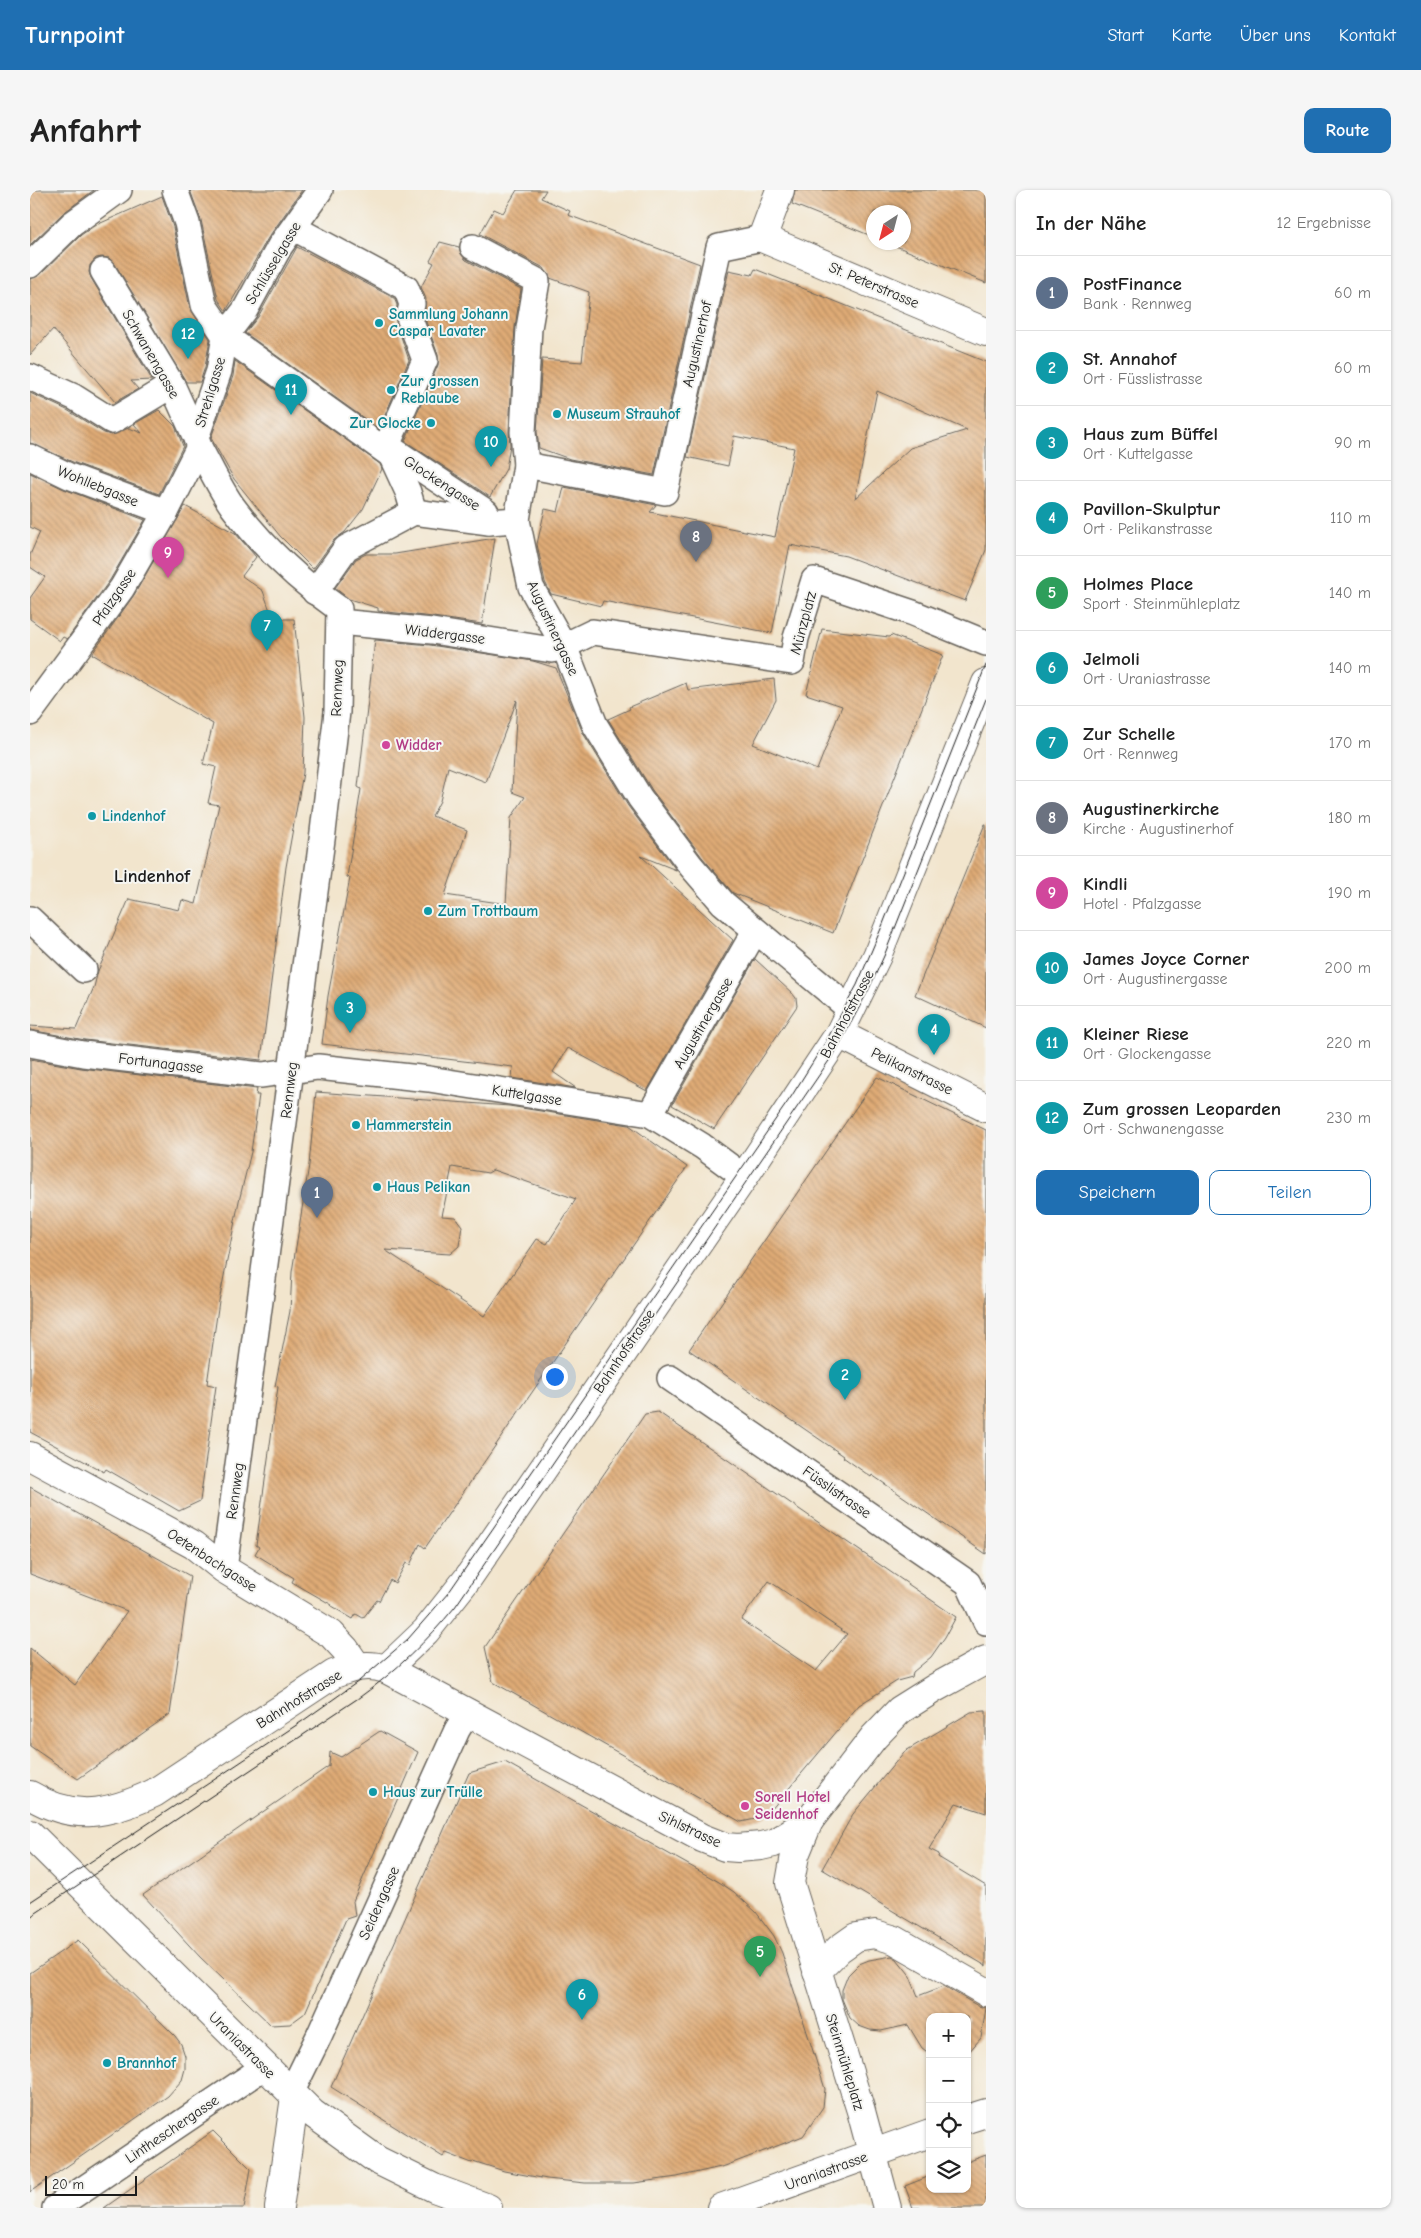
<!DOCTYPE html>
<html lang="de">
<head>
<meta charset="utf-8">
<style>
  :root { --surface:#fff; --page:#f6f6f6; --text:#222; --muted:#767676; --line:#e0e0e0; --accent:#1f6fb2 }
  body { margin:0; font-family:"Comic Neue",sans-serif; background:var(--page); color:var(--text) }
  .controls { position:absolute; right:15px; bottom:15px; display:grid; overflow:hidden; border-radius:10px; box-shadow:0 1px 4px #0004 }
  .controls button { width:45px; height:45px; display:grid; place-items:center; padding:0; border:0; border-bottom:1px solid var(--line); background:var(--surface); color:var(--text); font:25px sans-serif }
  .compass { position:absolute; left:836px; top:15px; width:45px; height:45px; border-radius:50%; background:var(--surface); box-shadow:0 1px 4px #0004; rotate:216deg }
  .scale { position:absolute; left:15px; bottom:12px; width:92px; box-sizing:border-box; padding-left:5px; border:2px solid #1c1c1c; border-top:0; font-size:14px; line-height:18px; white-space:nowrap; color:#1c1c1c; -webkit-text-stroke:4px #f6f6f2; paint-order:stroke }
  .you { position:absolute; left:524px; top:1186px; width:18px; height:18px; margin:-12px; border:4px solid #fff; border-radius:50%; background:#1a73e8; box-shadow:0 0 0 8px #1a73e833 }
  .badge { display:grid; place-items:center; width:32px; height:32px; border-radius:50%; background:var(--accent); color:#fff; font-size:16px; font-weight:700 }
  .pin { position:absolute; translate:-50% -41px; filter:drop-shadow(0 1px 2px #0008) }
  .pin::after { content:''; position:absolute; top:26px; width:18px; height:15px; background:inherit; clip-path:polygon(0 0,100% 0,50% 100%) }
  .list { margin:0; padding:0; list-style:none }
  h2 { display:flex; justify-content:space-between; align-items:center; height:65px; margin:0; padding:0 20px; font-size:21px }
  h2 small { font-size:16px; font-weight:400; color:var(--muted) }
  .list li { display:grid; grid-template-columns:32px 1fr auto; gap:15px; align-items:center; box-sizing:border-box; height:75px; padding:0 20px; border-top:1px solid var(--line) }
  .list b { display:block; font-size:19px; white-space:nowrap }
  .list p { margin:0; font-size:16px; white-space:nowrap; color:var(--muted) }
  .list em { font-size:16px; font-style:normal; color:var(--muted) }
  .actions { display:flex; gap:10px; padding:15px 20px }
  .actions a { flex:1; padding:11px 0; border:1px solid var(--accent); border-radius:10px; text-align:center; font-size:18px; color:var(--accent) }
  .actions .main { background:var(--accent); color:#fff }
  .icon { flex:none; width:28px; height:28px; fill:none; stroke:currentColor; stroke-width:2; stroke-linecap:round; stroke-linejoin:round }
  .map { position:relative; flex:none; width:956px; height:2018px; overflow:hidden; border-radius:10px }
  header { display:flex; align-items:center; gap:30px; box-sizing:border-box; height:70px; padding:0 25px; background:var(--accent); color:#fff }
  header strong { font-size:24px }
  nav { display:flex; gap:28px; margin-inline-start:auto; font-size:18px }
  .intro { display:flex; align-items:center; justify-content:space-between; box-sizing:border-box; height:120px; padding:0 30px }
  h1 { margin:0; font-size:35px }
  .button { padding:12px 22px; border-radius:10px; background:var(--accent); color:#fff; font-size:18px; font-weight:700 }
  main { display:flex; gap:30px; padding:0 30px }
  aside { flex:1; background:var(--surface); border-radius:10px; box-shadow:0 1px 4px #0004 }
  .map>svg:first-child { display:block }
  .building { fill:url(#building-back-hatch); fill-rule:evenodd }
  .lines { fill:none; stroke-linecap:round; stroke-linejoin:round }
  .pedestrian-casing { stroke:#67625a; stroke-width:28 }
  .minor-casing { stroke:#67625a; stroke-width:30 }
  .tertiary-casing { stroke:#67625a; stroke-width:30 }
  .pedestrian { stroke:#fff; stroke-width:25 }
  .minor { stroke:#fff; stroke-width:28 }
  .tertiary { stroke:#fff; stroke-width:28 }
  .tram { stroke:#1c1c1c; stroke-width:1 }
  .culture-dot { fill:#0f9aa8; stroke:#f6f6f2; stroke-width:2 }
  .hotel-dot { fill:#d1479c; stroke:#f6f6f2; stroke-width:2 }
  .labels { text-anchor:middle; stroke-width:4; stroke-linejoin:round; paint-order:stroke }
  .street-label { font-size:15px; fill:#1c1c1c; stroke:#f6f6f2 }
  .culture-label { font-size:15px; font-weight:bold; fill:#0d838f; stroke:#f6f6f2; text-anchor:start }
  .hotel-label { font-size:15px; font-weight:bold; fill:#b23c85; stroke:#f6f6f2; text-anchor:start }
  .quarter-label { font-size:18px; font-weight:bold; fill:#1c1c1c; stroke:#f6f6f2 }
</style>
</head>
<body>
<header>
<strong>Turnpoint</strong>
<nav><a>Start</a><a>Karte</a><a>Über uns</a><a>Kontakt</a></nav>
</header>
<div class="intro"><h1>Anfahrt</h1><a class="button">Route</a></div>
<main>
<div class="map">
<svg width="956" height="2018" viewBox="0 0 956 2018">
  <defs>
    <pattern id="building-back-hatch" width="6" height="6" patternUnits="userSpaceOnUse" patternTransform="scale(1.25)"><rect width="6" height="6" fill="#dfab76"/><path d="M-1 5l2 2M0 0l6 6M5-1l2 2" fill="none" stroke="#b48a60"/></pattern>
  </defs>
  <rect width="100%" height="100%" fill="#f6f6f2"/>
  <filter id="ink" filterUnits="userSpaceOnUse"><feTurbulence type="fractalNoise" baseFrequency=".02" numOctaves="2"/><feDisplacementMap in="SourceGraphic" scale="10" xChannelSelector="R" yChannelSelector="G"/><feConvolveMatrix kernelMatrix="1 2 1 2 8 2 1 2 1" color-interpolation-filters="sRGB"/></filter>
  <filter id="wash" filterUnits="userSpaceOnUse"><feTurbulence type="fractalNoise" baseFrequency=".0096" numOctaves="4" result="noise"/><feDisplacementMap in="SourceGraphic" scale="20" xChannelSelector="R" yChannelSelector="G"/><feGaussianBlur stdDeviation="1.12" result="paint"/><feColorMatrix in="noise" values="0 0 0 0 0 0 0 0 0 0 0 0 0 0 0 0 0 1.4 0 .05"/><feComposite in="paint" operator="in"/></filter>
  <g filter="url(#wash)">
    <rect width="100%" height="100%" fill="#f2e5cd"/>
    <g id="blocks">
      <!-- building -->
      <g class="building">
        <polygon points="0,0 64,0 32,24 0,55"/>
        <polygon points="160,0 272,0 238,48 196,121 188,109 171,30"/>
        <polygon points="487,0 516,0 511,8 540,21 538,25 670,74 624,285 540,269 509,258 507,242 512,169 552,172 559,102 520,88 514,78 450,44 464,19 473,23"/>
        <polygon points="765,0 956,0 956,93 856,52 874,52 874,22 844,22 844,47 762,14"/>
        <polygon points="132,6 143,37 160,118 180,149 175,177 170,192 156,192 85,74 79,68 72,67 66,68 60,75 59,82 61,88 122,190 101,191 108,199 85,212 23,139 0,165 0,89 10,85 51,45 64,36"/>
        <polygon points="410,52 429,57 431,64 436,70 491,99 485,137 479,241 480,255 476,279 460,307 375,251 408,175 408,165 394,126 396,109 391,97 404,73 400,71"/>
        <polygon points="267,57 364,108 367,115 366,132 379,170 349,239 215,143 228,127"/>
        <path d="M725 79 956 172V360L935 411 816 366 760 355 742 443 573 411 571 416 521 404 515 392 507 354 515 319 528 322 534 297 626 315 620 322 745 347 764 258 704 246 698 276 657 267 699 80 722 85ZM847 201 937 240 880 258 825 309Z"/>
        <polygon points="205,171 350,274 352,279 333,319 315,342 304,350 283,379 250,346 204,289 181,248 203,186"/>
        <polygon points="0,203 37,220 74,243 81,245 99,238 112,243 104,234 129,220 145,236 153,256 129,304 45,273 0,253"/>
        <polygon points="0,283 34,299 115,330 80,390 37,449 33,447 30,451 0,429 0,408 15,387 0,377 0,365 10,342 0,337"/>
        <polygon points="155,316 205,343 226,367 212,386 233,401 243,429 264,429 275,527 273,583 256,677 231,870 55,850 0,840 0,836 46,839 64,797 68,781 99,709 149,720 152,710 166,714 189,615 178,613 186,577 173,574 183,534 62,464 104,405"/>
        <polygon points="465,348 452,434 403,427 348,421 348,418 319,409 305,398 326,369 336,364 365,364"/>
        <polygon points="792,439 859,447 861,445 913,465 803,743 703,703 672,667 622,600 578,529 600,519 599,517 656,493 658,500 744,489 746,510 723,554 787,580 812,516 776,504"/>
        <path d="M345 450 400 455 503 471 526 478 553 543 598 616 646 680 611 666 703 750 617 901 538 858 523 882 546 898 482 888 483 877 292 854 298 806 320 688 317 687 331 599 328 597ZM487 510 482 602 495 607 481 628 476 714 415 705 437 640 402 626 410 611 418 577 456 592Z"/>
        <polygon points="955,634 956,634 956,838 885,805"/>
        <polygon points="725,769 762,803 766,808 767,816 684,939 642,915"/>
        <polygon points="0,869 51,878 227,899 226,905 229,905 221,962 209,1011 189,1111 177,1194 186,1196 170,1311 149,1321 76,1279 74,1282 0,1242"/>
        <polygon points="847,887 956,940 956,1364 842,1285 841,1287 813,1267 814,1266 659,1160"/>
        <path d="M286 902 479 916 599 935 657 977 395 1358 390 1354 380 1375 376 1373 365 1393 360 1390 349 1411 347 1410 333 1428 326 1424 323 1429 301 1416 302 1415 262 1392 264 1388 225 1364 229 1357 226 1355 248 1197 245 1196 260 1121 262 1082 279 975ZM422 977 458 983 463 980 546 1009 517 1054 507 1049 454 1126 355 1060 420 1064 429 1056 432 1036 425 1027 412 1026Z"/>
        <path d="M628 1222 926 1427 915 1447 901 1467 883 1482 882 1487 867 1491 829 1515 735 1627 711 1632 463 1492 455 1457 615 1224ZM739 1391 817 1444 786 1481 711 1430Z"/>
        <polygon points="0,1297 160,1386 140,1524 48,1589 0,1556 0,1458 45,1495 97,1421 0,1384"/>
        <polygon points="956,1521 956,1623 926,1613 899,1659 909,1664 908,1667 956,1696 956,1776 792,1679 823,1624 874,1562 941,1522"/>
        <polygon points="350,1541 388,1562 323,1711 325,1726 316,1729 275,1823 260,1834 241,1835 170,1767 113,1705 299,1576 300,1562 311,1567"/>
        <polygon points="475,1572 689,1692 704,1702 726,1722 744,1746 752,1763 795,1899 793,1917 773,1946 695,1976 647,1987 604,1993 555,1993 517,1989 474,1981 443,1971 442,1973 416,1963 413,1967 301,1897 439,1583"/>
        <polygon points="48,1750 145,1846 151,1854 155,1866 155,1879 152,1890 138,1906 0,2002 0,1783"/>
        <polygon points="862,1766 867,1769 879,1784 888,1806 914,1796 948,1816 956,1818 951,1848 938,1863 937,1827 900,1827 900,1864 892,1858 878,1835 851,1841 840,1840 829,1836 820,1828 812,1809 812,1800 818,1785 829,1774 839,1770"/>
        <polygon points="183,1941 221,1979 214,2018 74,2018"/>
        <polygon points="956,1965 956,2018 883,2018 875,1996 900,1986 900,1999 937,1999 937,1972"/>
      </g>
    </g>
  </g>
  <g filter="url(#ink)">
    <use href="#blocks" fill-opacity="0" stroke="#67625a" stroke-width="1"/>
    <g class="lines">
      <!-- pedestrian casing -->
      <g class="pedestrian-casing">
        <g id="pedestrian">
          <polyline points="145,0 157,33 174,115 195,146 361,265 363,260 456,322 459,332 487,330"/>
          <polyline points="264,38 376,98 382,114 379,127 395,170 355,260"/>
          <polyline points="443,57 507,91 499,138 493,242 496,275 487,330 501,397 534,456 565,535 610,608 661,676 693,713 821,820"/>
          <polyline points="0,75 42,34 89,0"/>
          <polyline points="73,81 142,195 166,248"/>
          <polyline points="0,187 44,207 82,231 142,195"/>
          <polyline points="361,265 378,302 384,322"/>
          <polyline points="0,267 39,286 136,322"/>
          <polyline points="496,275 635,302 689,57 732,48"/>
          <polyline points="285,402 316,358 384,322 459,332"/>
          <polyline points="309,432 402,441 522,460 534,456 563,442 762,472 766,448 784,390 883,423 956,453"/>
          <polyline points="0,523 92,398 136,322 169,257"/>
          <polyline points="0,729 54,780"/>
          <polyline points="0,854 53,864 232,885 288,877 399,889 620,924 672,956 714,987"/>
          <polyline points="620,924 725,741"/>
          <polyline points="640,1188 938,1393 956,1432"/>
          <path d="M194 1379 293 642 307 522 309 419C269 391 233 357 203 317 190 299 180 277 169 257L166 248 189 181 195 146 215 120 250 56 290 0"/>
          <polyline points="261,1903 289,1846 427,1540 438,1522"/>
          <polyline points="25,2018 234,1877"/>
        </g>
      </g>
      <!-- minor casing -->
      <g class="minor-casing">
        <g id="minor">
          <polyline points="750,0 732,48 956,142"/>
          <polyline points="809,844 956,918"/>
          <polyline points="0,1266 164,1355 194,1379 301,1444 315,1459 326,1475"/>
          <polyline points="356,1479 396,1441 438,1388 714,987 809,844 847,766 956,493"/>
          <polyline points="779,1631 765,1665 760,1693 831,1921 857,2018"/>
          <polyline points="787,1781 809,1759 826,1747 845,1744 865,1750 956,1802"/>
          <polyline points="249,2018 265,1907"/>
        </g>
      </g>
      <!-- tertiary casing -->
      <g class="tertiary-casing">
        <g id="tertiary">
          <path d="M0 1605C44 1632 79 1624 124 1603L304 1484C323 1477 336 1473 356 1479L672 1648 695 1657 708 1658 731 1656 744 1653 779 1631 844 1547 870 1520 905 1498 956 1470"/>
          <polyline points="0,1644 282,1923 347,1970 404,1998 458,2018"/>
          <polyline points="937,1929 956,1923"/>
          <polyline points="691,2018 900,1943"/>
        </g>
      </g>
      <!-- pedestrian -->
      <use href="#pedestrian" class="pedestrian"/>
      <!-- minor -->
      <use href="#minor" class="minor"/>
      <!-- tertiary -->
      <use href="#tertiary" class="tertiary"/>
      <!-- tram -->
      <g class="tram">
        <polyline points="0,1712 274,1530 329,1491 378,1449 419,1402 761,907 796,851 827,795 853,734 956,475"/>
        <path d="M0 1727 330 1507C366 1481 397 1451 425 1417L807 859 838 801 854 766 956 509"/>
      </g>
    </g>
  </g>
  <!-- markers -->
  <g class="culture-dot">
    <circle cx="349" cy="133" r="5"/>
    <circle cx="361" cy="200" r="5"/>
    <circle cx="527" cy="224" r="5"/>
    <circle cx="401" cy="233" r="5"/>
    <circle cx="62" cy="626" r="5"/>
    <circle cx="398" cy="721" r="5"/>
    <circle cx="326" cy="935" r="5"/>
    <circle cx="347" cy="997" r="5"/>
    <circle cx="343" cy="1602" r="5"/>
    <circle cx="77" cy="1873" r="5"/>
  </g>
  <g class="hotel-dot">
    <circle cx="356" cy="555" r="5"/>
    <circle cx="715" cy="1616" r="5"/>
  </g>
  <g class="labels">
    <!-- street labels -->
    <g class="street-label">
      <text transform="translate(243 73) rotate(-59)" y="5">Schlüsselgasse</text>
      <text transform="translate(844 95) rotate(23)" y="5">St. Peterstrasse</text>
      <text transform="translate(667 154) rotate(-77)" y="5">Augustinerhof</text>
      <text transform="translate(121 164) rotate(60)" y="5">Schwanengasse</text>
      <text transform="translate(180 202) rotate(-73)" y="5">Strehlgasse</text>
      <text transform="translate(412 293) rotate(33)" y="5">Glockengasse</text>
      <text transform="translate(68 296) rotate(22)" y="5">Wohllebgasse</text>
      <text transform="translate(84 407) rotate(-56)" y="5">Pfalzgasse</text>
      <text transform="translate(773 433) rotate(-75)" y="5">Münzplatz</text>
      <text transform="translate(523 438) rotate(65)" y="5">Augustinergasse</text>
      <text transform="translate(415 444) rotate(7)" y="5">Widdergasse</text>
      <text transform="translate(307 498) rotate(-88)" y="5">Rennweg</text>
      <text transform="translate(817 824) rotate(-62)" y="5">Bahnhofstrasse</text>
      <text transform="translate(673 833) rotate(-60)" y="5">Augustinergasse</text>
      <text transform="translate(131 873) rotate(7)" y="5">Fortunagasse</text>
      <text transform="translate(882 881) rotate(26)" y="5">Pelikanstrasse</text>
      <text transform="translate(259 900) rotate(-83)" y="5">Rennweg</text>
      <text transform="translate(497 905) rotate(9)" y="5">Kuttelgasse</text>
      <text transform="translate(594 1161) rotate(-56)" y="5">Bahnhofstrasse</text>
      <text transform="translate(205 1301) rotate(-82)" y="5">Rennweg</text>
      <text transform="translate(807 1302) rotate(35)" y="5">Füsslistrasse</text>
      <text transform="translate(182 1370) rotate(33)" y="5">Oetenbachgasse</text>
      <text transform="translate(269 1509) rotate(-32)" y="5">Bahnhofstrasse</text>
      <text transform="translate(660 1639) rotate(25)" y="5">Sihlstrasse</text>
      <text transform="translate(349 1713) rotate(-66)" y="5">Seidengasse</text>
      <text transform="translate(212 1855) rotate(45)" y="5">Uraniastrasse</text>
      <text transform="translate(815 1872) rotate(73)" y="5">Steinmühleplatz</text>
      <text transform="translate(142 1939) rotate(-34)" y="5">Lintheschergasse</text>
      <text transform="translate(796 1981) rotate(-20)" y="5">Uraniastrasse</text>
    </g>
    <!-- culture labels -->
    <g class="culture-label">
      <text x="359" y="129">Sammlung Johann<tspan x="359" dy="17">Caspar Lavater</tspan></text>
      <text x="371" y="196">Zur grossen<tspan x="371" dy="17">Reblaube</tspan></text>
      <text x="537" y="229">Museum Strauhof</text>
      <text x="391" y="238" text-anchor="end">Zur Glocke</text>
      <text x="72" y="631">Lindenhof</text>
      <text x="408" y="726">Zum Trottbaum</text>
      <text x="336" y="940">Hammerstein</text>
      <text x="357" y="1002">Haus Pelikan</text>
      <text x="353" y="1607">Haus zur Trülle</text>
      <text x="87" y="1878">Brannhof</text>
    </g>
    <!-- hotel labels -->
    <g class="hotel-label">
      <text x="366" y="560">Widder</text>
      <text x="725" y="1612">Sorell Hotel<tspan x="725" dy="17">Seidenhof</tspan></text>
    </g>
    <!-- quarter labels -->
    <g class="quarter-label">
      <text x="122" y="692">Lindenhof</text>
    </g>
  </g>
</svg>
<div class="controls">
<button>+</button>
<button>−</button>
<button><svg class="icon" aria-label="locate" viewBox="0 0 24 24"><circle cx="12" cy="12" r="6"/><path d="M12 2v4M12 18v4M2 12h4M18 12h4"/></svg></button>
<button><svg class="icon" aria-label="layers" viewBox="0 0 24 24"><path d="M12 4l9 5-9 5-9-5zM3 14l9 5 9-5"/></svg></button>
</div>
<svg class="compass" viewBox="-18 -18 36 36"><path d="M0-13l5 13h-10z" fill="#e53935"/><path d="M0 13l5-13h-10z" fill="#767676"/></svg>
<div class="scale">20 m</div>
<div class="you"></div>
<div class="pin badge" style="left:287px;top:1028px;background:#5c6f8a">1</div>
<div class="pin badge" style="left:815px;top:1210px;background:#0f9aa8">2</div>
<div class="pin badge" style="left:320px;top:843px;background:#0f9aa8">3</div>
<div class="pin badge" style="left:904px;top:865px;background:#0f9aa8">4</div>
<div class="pin badge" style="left:730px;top:1787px;background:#2e9e5b">5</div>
<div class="pin badge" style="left:552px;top:1830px;background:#0f9aa8">6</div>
<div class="pin badge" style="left:237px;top:461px;background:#0f9aa8">7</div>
<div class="pin badge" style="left:666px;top:372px;background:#6b7280">8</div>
<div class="pin badge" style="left:138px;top:388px;background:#d1479c">9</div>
<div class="pin badge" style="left:461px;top:277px;background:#0f9aa8">10</div>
<div class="pin badge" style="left:261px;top:225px;background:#0f9aa8">11</div>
<div class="pin badge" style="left:158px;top:169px;background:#0f9aa8">12</div>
</div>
<aside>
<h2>In der Nähe<small>12 Ergebnisse</small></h2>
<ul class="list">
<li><span class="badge" style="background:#5c6f8a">1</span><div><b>PostFinance</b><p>Bank · Rennweg</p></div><em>60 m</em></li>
<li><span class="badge" style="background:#0f9aa8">2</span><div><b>St. Annahof</b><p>Ort · Füsslistrasse</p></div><em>60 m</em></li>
<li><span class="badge" style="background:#0f9aa8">3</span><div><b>Haus zum Büffel</b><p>Ort · Kuttelgasse</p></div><em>90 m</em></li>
<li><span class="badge" style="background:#0f9aa8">4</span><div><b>Pavillon-Skulptur</b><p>Ort · Pelikanstrasse</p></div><em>110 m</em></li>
<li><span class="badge" style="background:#2e9e5b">5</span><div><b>Holmes Place</b><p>Sport · Steinmühleplatz</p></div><em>140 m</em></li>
<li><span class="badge" style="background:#0f9aa8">6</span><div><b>Jelmoli</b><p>Ort · Uraniastrasse</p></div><em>140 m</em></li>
<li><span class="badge" style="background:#0f9aa8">7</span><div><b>Zur Schelle</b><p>Ort · Rennweg</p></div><em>170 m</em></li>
<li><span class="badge" style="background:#6b7280">8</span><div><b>Augustinerkirche</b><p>Kirche · Augustinerhof</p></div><em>180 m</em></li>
<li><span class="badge" style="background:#d1479c">9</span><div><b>Kindli</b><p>Hotel · Pfalzgasse</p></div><em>190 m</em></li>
<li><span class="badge" style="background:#0f9aa8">10</span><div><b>James Joyce Corner</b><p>Ort · Augustinergasse</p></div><em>200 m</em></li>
<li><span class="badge" style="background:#0f9aa8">11</span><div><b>Kleiner Riese</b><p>Ort · Glockengasse</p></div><em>220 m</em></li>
<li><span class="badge" style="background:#0f9aa8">12</span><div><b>Zum grossen Leoparden</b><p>Ort · Schwanengasse</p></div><em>230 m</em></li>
</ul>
<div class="actions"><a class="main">Speichern</a><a>Teilen</a></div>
</aside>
</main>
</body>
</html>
